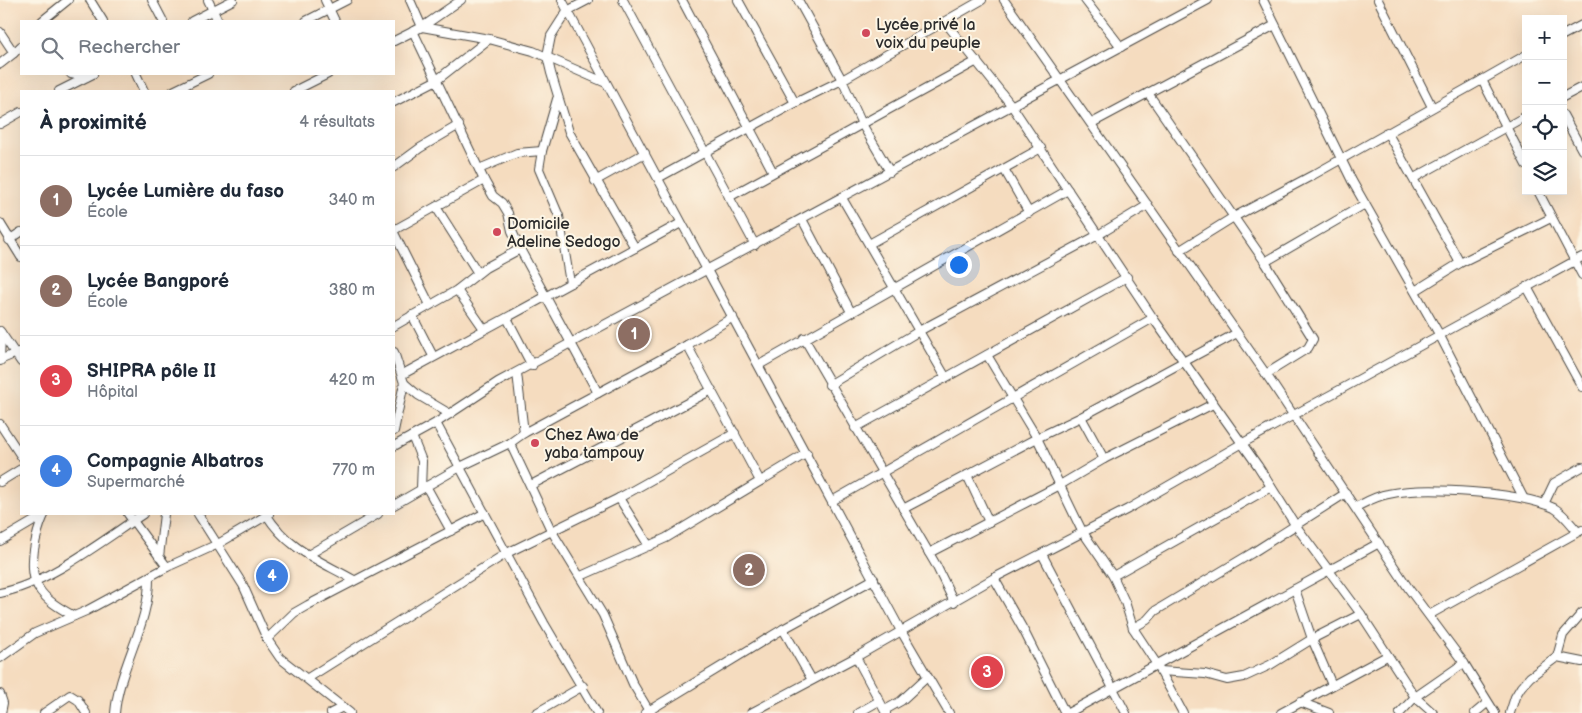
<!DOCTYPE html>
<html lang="fr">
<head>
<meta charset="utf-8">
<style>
  :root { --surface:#fff; --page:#f2f2f3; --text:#1f2937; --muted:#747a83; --line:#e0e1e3; --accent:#db2777 }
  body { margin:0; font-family:"Balsamiq Sans",sans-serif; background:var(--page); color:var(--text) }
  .controls { position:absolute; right:15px; top:15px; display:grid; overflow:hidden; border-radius:0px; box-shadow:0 5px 20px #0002 }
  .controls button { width:45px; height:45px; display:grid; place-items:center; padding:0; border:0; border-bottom:1px solid var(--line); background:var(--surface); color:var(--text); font:25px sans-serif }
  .you { position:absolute; left:958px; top:264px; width:18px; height:18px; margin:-12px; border:4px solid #fff; border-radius:50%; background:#1a73e8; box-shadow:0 0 0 8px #1a73e833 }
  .badge { display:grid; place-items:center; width:32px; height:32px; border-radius:50%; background:var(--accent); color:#fff; font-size:16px; font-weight:700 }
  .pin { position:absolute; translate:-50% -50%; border:2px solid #fff; box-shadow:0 1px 5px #0006 }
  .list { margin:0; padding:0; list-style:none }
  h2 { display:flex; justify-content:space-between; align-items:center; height:65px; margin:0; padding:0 20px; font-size:21px }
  h2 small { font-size:16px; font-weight:400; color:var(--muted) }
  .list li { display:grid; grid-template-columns:32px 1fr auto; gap:15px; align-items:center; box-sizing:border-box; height:90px; padding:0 20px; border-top:1px solid var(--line) }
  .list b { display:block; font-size:19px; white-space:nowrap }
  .list p { margin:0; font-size:16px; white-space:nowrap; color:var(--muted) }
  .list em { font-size:16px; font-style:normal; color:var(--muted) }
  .icon { flex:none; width:28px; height:28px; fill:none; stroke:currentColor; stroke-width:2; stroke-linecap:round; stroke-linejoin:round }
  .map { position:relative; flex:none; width:1582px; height:713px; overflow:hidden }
  .search { position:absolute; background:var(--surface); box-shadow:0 5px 20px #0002; left:20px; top:20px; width:375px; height:55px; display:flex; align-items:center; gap:12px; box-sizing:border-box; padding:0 18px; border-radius:0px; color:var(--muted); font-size:19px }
  .panel { position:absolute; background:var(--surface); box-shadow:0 5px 20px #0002; left:20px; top:90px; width:375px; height:425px; border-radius:0px }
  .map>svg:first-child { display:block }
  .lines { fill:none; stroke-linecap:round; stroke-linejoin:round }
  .street-casing { stroke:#494641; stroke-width:10 }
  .street { stroke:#fff; stroke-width:8 }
  .poi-dot { fill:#d1495b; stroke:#fcf5e5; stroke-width:2 }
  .labels { text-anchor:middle; stroke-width:4; stroke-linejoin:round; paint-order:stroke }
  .poi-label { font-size:16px; fill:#2b2b2b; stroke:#fcf5e5; text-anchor:start }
</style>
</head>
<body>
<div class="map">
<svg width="1582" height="713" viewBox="0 0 1582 713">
  <rect width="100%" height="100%" fill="#fcf5e5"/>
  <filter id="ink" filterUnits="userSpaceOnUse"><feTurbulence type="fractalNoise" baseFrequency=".02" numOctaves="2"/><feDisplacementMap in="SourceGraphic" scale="10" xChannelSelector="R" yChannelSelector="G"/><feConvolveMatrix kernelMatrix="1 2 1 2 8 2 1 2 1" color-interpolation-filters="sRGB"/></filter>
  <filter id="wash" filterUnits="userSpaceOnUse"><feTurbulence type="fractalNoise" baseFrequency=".0096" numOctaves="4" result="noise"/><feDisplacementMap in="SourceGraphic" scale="20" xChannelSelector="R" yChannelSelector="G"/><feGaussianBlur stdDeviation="1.12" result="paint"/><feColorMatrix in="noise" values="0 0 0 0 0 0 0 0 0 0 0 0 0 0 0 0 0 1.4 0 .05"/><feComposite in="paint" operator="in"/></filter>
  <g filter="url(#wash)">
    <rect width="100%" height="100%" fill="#f5dcbf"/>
  </g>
  <g filter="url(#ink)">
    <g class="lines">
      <!-- street casing -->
      <g class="street-casing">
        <g id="street">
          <polyline points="90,0 103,21"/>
          <polyline points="152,0 163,21"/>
          <polyline points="208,0 218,21"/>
          <polyline points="325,0 335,21"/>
          <polyline points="410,0 422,27 489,39 533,51 606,83"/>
          <polyline points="562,0 901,631 949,713"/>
          <polyline points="588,0 567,11 551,36 547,56 551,73 569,132 635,248"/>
          <polyline points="623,0 755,245"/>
          <polyline points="682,0 773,172"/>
          <polyline points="738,0 795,103"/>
          <polyline points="798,0 842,80 862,124 890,172"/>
          <polyline points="1004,0 1266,374 1409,589 1464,663 1495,713"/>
          <polyline points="1085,0 1121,47"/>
          <polyline points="1263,0 1352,181 1439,334 1523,497"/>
          <polyline points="1378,0 1432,107"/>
          <polyline points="42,21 68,0"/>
          <polyline points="192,21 233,0"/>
          <polyline points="306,21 347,0"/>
          <polyline points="945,22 1012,106 1153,318 1258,466 1296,526 1361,614 1415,697 1433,713"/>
          <polyline points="413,31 484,180 493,196 502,203 508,213 512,231 520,249 598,393"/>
          <polyline points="0,32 14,53 21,46"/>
          <polyline points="1563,35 1582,25"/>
          <polyline points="394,41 422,27 461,0"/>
          <polyline points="1526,55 1482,80 1526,165"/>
          <polyline points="0,64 14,53"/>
          <polyline points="71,74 86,77"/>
          <polyline points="136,74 144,91"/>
          <polyline points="59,91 93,74"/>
          <polyline points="173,91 208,74"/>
          <polyline points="294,91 328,74"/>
          <polyline points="1148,93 1265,262 1313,339 1308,348 1266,374"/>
          <polyline points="1563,97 1582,87"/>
          <polyline points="557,99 542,151 539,169 559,216 570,283"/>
          <polyline points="394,102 437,80 489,39"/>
          <polyline points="1563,115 1582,150"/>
          <polyline points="1092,123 1275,25"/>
          <polyline points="0,124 21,112"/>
          <polyline points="1387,132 1460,263"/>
          <polyline points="394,167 420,148 459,125"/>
          <polyline points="479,169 517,153 542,151"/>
          <polyline points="1004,169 1029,213"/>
          <polyline points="658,178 795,103 842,80 982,0"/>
          <polyline points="1414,178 1526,116"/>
          <polyline points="595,181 645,153"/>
          <polyline points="1538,191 1582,275"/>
          <polyline points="729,197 977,61"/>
          <polyline points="842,198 945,376"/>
          <polyline points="436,207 478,273"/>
          <polyline points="802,219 851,312"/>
          <polyline points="0,223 21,257"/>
          <polyline points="394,230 484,180"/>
          <polyline points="394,233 430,305"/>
          <polyline points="9,240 21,232"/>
          <polyline points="869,244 1041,148"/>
          <polyline points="1179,251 1232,218 1313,175 1482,80"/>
          <polyline points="1265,262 1365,204"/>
          <polyline points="1527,287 1582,387"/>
          <polyline points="457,290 484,329"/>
          <polyline points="1415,291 1460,263 1551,218"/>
          <polyline points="412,315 433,356"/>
          <polyline points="507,318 532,366"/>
          <polyline points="394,326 457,290 485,268 520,249"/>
          <polyline points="0,331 21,362"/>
          <polyline points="804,338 936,565 954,602"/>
          <polyline points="687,345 760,481"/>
          <polyline points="394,352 404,383 394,431"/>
          <polyline points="987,355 1037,438 1082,531 1113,576 1125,602 1133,628 1156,663 1183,713"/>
          <polyline points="0,360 21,351"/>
          <polyline points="0,361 1,333"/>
          <polyline points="759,365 1068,190"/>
          <polyline points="517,373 524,433"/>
          <polyline points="403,374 681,223"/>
          <polyline points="404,383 418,395 450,414"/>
          <polyline points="829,385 919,331 1098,235 1148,205"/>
          <polyline points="1081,417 1104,459 1213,404"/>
          <polyline points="436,423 544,623 597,713"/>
          <polyline points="0,424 21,456"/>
          <polyline points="855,428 1127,277"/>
          <polyline points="412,436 422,461 421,489"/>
          <polyline points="510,443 551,530 603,615 633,684 649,711"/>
          <polyline points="394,446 436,423 498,382 1208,0"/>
          <polyline points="967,475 989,522"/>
          <polyline points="0,482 21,469"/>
          <polyline points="531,485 712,390"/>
          <polyline points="426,486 451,531"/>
          <polyline points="619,498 649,546"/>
          <polyline points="832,501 1153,318"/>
          <polyline points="1544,504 1554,483 1582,467"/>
          <polyline points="394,505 460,467 510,443 524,433 687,345 733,317"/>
          <path d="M1356 507C1366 502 1376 496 1388 494 1424 486 1520 492 1554 508 1563 513 1571 524 1578 532L1582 530"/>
          <polyline points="903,509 1037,438 1081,417 1237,333"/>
          <polyline points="128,514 167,567"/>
          <polyline points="198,514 243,585 267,639 280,658 350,713"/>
          <path d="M266 514C288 550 319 560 354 580"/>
          <path d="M44 515C36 533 27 568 38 587 45 600 61 609 74 616"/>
          <polyline points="0,541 44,515"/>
          <polyline points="929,553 1060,485 1104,459"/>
          <polyline points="1042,554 1126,713"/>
          <polyline points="308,555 378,514"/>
          <polyline points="159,557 164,514"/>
          <polyline points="581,576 666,538 807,453"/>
          <polyline points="1113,576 1271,487"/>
          <polyline points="994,578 1024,631 1065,713"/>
          <polyline points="1295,589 1312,639 1332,685"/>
          <path d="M0 593C49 583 102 541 143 514"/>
          <polyline points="1429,615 1578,532"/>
          <polyline points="1133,628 1147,620 1155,611 1252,553 1346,493"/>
          <polyline points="783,629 812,680"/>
          <polyline points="267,639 294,613 308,605 485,513"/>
          <polyline points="856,657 886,713"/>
          <polyline points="1557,657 1582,662"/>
          <polyline points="0,658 35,633 86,611 167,567 218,544 269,514"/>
          <polyline points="1160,671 1205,674 1227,680 1244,677 1270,665 1312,639 1361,614"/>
          <polyline points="308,678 507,553 619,498 735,433"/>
          <polyline points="0,694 3,703 1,713"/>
          <polyline points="1300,702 1329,713"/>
          <polyline points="885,710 901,701 927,677"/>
          <polyline points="44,713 70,695 78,700 86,713"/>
          <path d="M115 713C119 666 150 624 149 577"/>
          <polyline points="331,713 343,707"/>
          <polyline points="536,713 583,686"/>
          <polyline points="645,713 783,629 874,579"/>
          <polyline points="751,713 856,657 994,578 1128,509 1241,444 1582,257"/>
          <polyline points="858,713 879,701"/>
          <polyline points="1068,713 1379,543"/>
          <polyline points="1281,713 1387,656"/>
          <polyline points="1400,713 1415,697 1464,663"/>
          <polyline points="1475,713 1487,703"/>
          <polyline points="1510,713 1515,697 1521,687 1530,677 1557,657 1563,635 1582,613"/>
        </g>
      </g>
      <!-- street -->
      <use href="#street" class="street"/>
    </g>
  </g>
  <!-- markers -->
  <g class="poi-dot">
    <circle cx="866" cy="33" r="5"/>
    <circle cx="497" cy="232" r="5"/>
    <circle cx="535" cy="443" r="5"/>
  </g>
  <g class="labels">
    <!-- poi labels -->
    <g class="poi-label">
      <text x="876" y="30">Lycée privé la<tspan x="876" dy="18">voix du peuple</tspan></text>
      <text x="507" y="229">Domicile<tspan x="507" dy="18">Adeline Sedogo</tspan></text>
      <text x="545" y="440">Chez Awa de<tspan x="545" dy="18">yaba tampouy</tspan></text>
    </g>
  </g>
</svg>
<div class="controls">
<button>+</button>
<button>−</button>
<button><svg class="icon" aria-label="locate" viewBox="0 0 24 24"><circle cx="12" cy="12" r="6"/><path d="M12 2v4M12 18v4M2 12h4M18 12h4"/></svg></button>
<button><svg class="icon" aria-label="layers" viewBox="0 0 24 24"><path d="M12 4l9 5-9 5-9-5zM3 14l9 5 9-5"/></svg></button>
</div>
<div class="you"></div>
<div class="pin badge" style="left:634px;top:334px;background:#8d6e63">1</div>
<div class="pin badge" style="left:749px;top:570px;background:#8d6e63">2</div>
<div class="pin badge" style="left:987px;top:672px;background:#e0444e">3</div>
<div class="pin badge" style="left:272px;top:576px;background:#3f7fe0">4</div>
<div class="search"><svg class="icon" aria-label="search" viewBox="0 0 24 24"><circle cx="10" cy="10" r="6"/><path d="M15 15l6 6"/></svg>Rechercher</div>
<section class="panel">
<h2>À proximité<small>4 résultats</small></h2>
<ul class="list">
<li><span class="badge" style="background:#8d6e63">1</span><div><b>Lycée Lumière du faso</b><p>École</p></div><em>340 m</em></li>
<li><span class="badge" style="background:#8d6e63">2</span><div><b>Lycée Bangporé</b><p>École</p></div><em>380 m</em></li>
<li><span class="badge" style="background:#e0444e">3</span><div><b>SHIPRA pôle II</b><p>Hôpital</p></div><em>420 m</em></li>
<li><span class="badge" style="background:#3f7fe0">4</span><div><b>Compagnie Albatros</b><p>Supermarché</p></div><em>770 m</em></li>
</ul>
</section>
</div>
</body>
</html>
